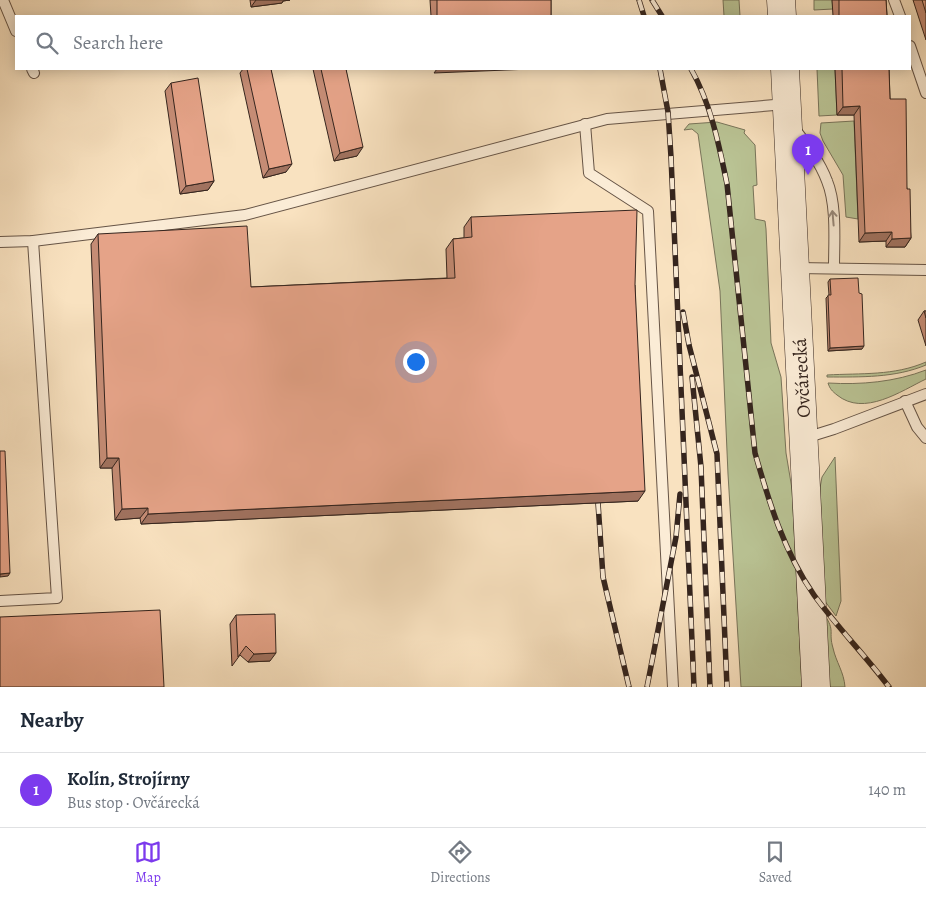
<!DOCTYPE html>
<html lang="en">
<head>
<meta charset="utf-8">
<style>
  :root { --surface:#fff; --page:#f2f2f3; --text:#1f2937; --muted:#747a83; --line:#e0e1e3; --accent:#7c3aed }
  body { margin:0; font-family:Alegreya,serif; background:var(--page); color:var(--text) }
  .you { position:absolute; left:415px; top:361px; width:18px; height:18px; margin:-12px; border:4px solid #fff; border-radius:50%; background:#1a73e8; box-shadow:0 0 0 8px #1a73e833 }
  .badge { display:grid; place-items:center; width:32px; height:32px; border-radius:50%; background:var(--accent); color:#fff; font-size:16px; font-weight:700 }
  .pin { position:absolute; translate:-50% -41px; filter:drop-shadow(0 1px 2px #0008) }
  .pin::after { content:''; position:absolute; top:26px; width:18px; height:15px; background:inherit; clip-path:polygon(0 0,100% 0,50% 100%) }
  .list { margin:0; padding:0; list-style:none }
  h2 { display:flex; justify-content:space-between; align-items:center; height:65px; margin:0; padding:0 20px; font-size:21px }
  h2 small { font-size:16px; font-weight:400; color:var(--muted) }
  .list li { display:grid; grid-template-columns:32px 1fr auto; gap:15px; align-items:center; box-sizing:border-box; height:75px; padding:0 20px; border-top:1px solid var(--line) }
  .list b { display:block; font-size:19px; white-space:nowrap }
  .list p { margin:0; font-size:16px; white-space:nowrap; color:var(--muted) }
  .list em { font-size:16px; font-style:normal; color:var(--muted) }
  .icon { flex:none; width:28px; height:28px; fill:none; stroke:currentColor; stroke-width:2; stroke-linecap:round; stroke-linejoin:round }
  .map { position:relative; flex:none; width:926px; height:687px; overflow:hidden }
  .search { position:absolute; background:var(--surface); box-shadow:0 2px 12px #0003; left:15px; right:15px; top:15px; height:55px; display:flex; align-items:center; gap:12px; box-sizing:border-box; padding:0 18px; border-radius:0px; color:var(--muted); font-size:19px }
  .sheet { height:140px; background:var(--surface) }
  nav { display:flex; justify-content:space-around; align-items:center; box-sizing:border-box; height:70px; border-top:1px solid var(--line); background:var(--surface); font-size:14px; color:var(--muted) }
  nav a { display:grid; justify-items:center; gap:2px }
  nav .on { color:var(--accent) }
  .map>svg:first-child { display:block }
  .green { fill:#bac495; stroke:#78745a }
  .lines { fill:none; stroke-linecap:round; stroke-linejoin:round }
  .lane-casing { stroke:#665446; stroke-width:12 }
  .secondary-casing { stroke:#35251e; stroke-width:29 }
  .lane { stroke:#fbecd6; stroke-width:10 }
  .secondary { stroke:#fbecd6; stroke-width:28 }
  .rail-casing { stroke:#35251e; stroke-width:5.5 }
  .rail { stroke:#fbecd6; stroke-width:4; stroke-dasharray:11; stroke-linecap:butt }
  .wall { fill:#c58c75; stroke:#35251e }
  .shaded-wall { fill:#a0725f; stroke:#35251e }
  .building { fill:#e5a388; stroke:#35251e }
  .oneway { stroke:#98887a }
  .labels { text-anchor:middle; stroke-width:4; stroke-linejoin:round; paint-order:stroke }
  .street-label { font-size:19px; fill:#35251e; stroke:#fbecd6 }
</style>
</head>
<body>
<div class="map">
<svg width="926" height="687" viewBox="0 0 926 687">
  <rect width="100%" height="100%" fill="#f9e2c0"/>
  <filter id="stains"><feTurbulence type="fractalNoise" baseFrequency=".004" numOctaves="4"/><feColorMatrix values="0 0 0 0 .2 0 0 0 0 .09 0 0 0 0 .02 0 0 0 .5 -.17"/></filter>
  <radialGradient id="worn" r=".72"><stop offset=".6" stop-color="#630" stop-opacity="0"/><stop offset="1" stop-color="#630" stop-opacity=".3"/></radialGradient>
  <!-- green -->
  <g class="green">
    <polygon points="723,0 739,0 740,16 724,16"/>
    <polygon points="814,0 832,0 833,9 814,10"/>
    <polygon points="817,69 835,69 837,115 819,116"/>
    <polygon points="854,121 858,219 846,217 843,175 823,141 820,133 821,123"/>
    <polygon points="717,122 745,130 744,133 755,145 757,185 753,186 755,219 765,221 766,229 771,343 781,377 786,453 792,489 802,687 741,687 728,474 720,291 698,134 692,129 684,130 689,124"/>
    <path d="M926 362V365C895 378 861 377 827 377V375C861 373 894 376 926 362Z"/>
    <path d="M926 370V379C901 391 864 417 837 395 832 391 830 389 828 383 861 385 895 382 926 370Z"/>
    <polygon points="835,457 841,601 836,616 824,600 820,488 822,477"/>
    <path d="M824 614C836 632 828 631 833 648 836 662 844 672 845 687H828Z"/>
  </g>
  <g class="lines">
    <!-- lane casing -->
    <g class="lane-casing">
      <g id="lane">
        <polyline points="3,0 16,31"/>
        <polyline points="894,0 900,16"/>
        <polyline points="910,46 926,93"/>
        <polyline points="32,69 34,73"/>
        <polyline points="585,124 589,173 648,211 673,687"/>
        <path d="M794 128C807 145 820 162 827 181 837 205 834 242 834 267"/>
        <polyline points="0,242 33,241 245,215 607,119 787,104"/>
        <polyline points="797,268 926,270"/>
        <polyline points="905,401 917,427 926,438"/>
        <polyline points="805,438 834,429 926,394"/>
        <polyline points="0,601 57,598 33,241"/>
      </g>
    </g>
    <!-- secondary casing -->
    <g class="secondary-casing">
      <g id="secondary">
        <polyline points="781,0 782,16"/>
        <polyline points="785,69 816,687"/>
      </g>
    </g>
    <!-- lane -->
    <use href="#lane" class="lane"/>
    <!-- secondary -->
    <use href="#secondary" class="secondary"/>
    <!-- rail casing -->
    <g class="rail-casing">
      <g id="rail">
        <polyline points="639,0 644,16"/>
        <polyline points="652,0 662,16"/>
        <polyline points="660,69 668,112 671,157 694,687"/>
        <path d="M691 69C711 104 719 145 727 184L755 453C769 502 784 552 814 595 837 627 865 655 889 687"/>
        <polyline points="683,312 689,345 717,454 727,687"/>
        <polyline points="692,377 701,467 710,687"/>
        <polyline points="598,503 603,577 629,687"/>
        <polyline points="647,687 676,537 680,494"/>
      </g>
    </g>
    <!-- rail -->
    <use href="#rail" class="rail"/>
  </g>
  <!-- wall -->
  <g class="wall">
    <polygon points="250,0 290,0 283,1 282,3 251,7"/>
    <polygon points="430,0 551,0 551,16 431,16"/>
    <polygon points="832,0 886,0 887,16 833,16"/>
    <polygon points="913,0 926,0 926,40"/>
    <polygon points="243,69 271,69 286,172 263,178 240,73"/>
    <polygon points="313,69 346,69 357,156 334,161"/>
    <polygon points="835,69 889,69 890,99 907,189 911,238 905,247 886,247 886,241 859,242 854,115 837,115"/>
    <polygon points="171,83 214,181 208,190 180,194 165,91"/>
    <polygon points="471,217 635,285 638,501 141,524 140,518 115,520 112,468 100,468 91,244 98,234 251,287 447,278 446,249 453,239 464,238 464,227"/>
    <polygon points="830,279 862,349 828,351 826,298 829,295 828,282"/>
    <polygon points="924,311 926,311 926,346 918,320"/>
    <polygon points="236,615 270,661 248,662 240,655 232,666 230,624"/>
  </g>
  <!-- shaded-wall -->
  <g class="shaded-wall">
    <polygon points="256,0 290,0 283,1 282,3 251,7"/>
    <polygon points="437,69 531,69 434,73"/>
    <polygon points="860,106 854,115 837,115 843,107"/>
    <polygon points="363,147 357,156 334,161 340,153"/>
    <polygon points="292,164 286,172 263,178 269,169"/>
    <polygon points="214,181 208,190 180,194 186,186"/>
    <polygon points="892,232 886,241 859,242 865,233"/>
    <polygon points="911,238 905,247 886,247 892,239"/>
    <polygon points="864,346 862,349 828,351 830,348"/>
    <polygon points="107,458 119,458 112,468 100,468"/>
    <polygon points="645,491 638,501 141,524 148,514"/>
    <polygon points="148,508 140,518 115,520 122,509"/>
    <polygon points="10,573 8,576 0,577 0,574"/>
    <polygon points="276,653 270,661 248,662 254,654"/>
  </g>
  <!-- building -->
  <g class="building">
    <rect x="437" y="0" width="114" height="16"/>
    <polygon points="839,0 886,0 887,16 839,16"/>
    <polygon points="922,0 926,0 926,13"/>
    <polygon points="247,69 271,69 292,164 269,169"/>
    <polygon points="321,69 346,69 363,147 340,153"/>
    <polygon points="842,69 889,69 890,99 906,99 907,189 910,189 911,238 892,239 892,232 865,233 860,106 843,107"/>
    <polygon points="198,78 214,181 186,186 171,83"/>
    <polygon points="637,210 635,285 645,491 148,514 148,508 122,509 119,458 107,458 98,234 247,226 251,287 455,278 453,239 472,237 471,217"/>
    <polygon points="858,278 859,293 862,294 864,346 830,348 828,295 831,295 830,279"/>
    <polygon points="924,311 926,311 926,318"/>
    <polygon points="0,451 5,451 10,573 0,574"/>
    <polygon points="160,610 164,687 0,687 0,617"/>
    <polygon points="275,614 276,653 254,654 246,646 238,657 236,615"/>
  </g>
  <!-- one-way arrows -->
  <defs><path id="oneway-shaft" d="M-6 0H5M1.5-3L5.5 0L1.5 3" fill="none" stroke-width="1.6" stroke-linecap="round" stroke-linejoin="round" transform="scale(1.25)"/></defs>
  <use class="oneway" href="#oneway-shaft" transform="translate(833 218) rotate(-95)"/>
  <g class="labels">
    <!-- street labels -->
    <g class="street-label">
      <text transform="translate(801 378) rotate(-93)" y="7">Ovčárecká</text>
    </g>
  </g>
  <rect width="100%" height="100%" filter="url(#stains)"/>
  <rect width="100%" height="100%" fill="url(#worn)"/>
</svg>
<div class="you"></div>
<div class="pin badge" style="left:808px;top:175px">1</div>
<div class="search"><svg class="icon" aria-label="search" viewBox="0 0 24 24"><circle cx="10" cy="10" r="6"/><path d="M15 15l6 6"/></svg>Search here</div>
</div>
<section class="sheet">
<h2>Nearby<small></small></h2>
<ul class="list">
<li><span class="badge">1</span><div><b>Kolín, Strojírny</b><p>Bus stop · Ovčárecká</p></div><em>140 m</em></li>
</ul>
</section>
<nav>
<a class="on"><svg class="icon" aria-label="map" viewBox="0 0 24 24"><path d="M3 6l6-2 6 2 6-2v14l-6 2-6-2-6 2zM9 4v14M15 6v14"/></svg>Map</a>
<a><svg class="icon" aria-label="directions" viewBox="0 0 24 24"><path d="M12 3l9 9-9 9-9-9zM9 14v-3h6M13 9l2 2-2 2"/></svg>Directions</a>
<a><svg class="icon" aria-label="saved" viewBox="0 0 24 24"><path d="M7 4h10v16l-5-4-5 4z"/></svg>Saved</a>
</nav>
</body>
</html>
